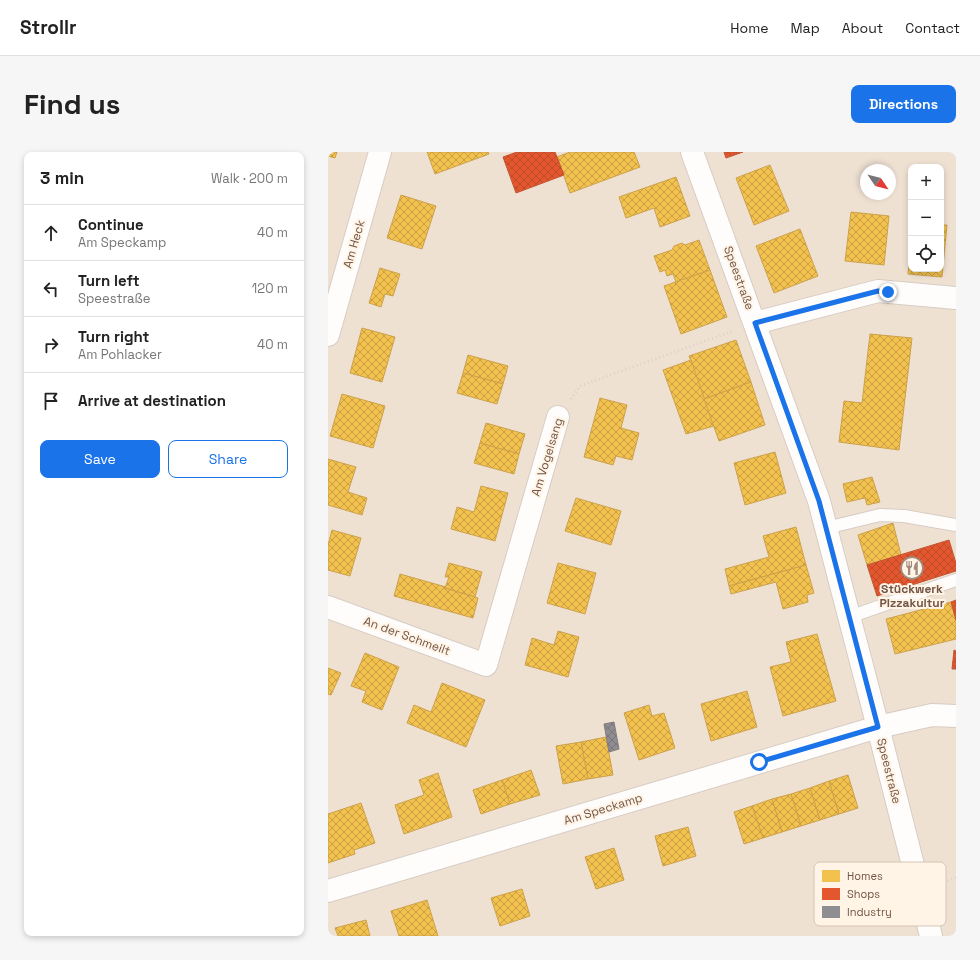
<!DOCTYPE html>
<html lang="en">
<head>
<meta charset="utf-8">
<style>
  :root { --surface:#fff; --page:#f6f6f6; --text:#222; --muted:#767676; --line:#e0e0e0; --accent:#1a73e8 }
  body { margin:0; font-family:"Space Grotesk",sans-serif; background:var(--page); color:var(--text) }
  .controls { position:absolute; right:12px; top:12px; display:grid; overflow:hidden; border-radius:8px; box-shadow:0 2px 6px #0003 }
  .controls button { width:36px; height:36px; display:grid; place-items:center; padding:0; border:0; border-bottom:1px solid var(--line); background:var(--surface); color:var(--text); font:20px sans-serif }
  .compass { position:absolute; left:532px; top:12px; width:36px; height:36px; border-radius:50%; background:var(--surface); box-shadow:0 2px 6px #0003; rotate:125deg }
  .stop { position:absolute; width:12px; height:12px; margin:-9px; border:3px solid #1a73e8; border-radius:50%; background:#fff }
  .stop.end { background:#1a73e8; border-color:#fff; box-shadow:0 1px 4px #0008 }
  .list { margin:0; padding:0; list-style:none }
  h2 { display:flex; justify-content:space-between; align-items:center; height:52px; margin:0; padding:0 16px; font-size:17px }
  h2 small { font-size:13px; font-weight:400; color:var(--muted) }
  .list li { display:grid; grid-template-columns:26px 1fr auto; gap:12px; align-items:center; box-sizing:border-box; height:56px; padding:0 16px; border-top:1px solid var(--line) }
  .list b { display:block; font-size:15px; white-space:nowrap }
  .list p { margin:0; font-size:13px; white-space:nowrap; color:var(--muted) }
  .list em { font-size:13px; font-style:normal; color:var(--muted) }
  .actions { display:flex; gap:8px; padding:12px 16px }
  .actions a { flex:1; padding:9px 0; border:1px solid var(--accent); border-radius:8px; text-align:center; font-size:14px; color:var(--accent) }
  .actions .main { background:var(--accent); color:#fff }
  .icon { flex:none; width:22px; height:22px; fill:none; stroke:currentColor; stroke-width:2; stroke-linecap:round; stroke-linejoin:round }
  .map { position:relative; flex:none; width:628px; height:784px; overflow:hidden; border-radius:8px }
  header { display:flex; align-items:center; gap:24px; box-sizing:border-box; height:56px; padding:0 20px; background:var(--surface); border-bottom:1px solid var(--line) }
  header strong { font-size:19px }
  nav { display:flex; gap:22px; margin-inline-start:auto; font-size:14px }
  .intro { display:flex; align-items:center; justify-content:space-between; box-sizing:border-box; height:96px; padding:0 24px }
  h1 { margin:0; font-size:28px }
  .button { padding:10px 18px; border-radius:8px; background:var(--accent); color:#fff; font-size:14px; font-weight:700 }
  main { display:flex; gap:24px; padding:0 24px }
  aside { flex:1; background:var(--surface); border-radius:8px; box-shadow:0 2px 6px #0003 }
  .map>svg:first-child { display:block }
  .residential { fill:#efe1d2; fill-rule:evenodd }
  .homes { fill:url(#homes-cross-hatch); stroke:#cca14c }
  .shops { fill:url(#shops-cross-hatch); stroke:#c25636 }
  .industry { fill:url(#industry-cross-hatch); stroke:#857c7c }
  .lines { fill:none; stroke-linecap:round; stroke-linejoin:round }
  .service-casing { stroke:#d7ccc4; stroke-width:14 }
  .minor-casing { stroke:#d7ccc4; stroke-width:24 }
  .tertiary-casing { stroke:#d7ccc4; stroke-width:24 }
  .path { stroke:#d9cfcb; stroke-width:2.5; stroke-dasharray:1 3; stroke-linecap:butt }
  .service { stroke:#fefdfb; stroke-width:12 }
  .minor { stroke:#fefdfb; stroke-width:22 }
  .tertiary { stroke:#fefdfb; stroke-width:22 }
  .route { stroke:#1a73e8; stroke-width:5 }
  .labels { text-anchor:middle; stroke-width:4; stroke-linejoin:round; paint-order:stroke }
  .street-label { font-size:12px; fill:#725547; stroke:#fff4e5 }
  .poi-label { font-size:12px; font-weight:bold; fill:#725547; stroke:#fff4e5 }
  .key { fill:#fff4e5; stroke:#d5c4b6; stroke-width:1 }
  .key-label { font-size:11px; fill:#725547 }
</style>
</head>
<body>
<header>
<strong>Strollr</strong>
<nav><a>Home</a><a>Map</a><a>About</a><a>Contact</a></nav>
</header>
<div class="intro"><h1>Find us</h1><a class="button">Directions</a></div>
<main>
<aside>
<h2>3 min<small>Walk · 200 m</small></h2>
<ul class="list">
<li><svg class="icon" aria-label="ahead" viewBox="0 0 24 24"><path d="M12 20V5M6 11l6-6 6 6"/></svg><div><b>Continue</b><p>Am Speckamp</p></div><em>40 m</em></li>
<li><svg class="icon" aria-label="left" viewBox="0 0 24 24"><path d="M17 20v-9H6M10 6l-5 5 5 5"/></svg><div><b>Turn left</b><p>Speestraße</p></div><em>120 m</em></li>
<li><svg class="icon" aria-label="right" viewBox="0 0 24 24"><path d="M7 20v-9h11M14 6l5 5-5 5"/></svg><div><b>Turn right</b><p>Am Pohlacker</p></div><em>40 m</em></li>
<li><svg class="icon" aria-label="arrive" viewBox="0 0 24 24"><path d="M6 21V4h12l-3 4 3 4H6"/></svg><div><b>Arrive at destination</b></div></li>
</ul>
<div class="actions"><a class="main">Save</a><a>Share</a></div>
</aside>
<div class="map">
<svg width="628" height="784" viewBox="0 0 628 784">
  <defs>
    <pattern id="homes-cross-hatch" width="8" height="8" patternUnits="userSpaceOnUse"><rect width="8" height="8" fill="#f2c14e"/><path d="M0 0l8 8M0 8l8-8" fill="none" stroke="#c8a043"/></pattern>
    <pattern id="shops-cross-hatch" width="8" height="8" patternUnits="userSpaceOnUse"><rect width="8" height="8" fill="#e4572e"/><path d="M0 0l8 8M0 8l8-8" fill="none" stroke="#bd4b29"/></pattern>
    <pattern id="industry-cross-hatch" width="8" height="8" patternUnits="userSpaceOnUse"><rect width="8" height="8" fill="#8d8d92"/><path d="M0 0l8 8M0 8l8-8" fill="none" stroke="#787679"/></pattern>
  </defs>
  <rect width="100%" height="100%" fill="#f6efe5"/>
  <!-- residential -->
  <path class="residential" d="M0 0H628V784H0ZM583 15H613V117H583ZM538 18H562V42H538Z"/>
  <!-- homes -->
  <g class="homes">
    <polygon points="0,0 9,0 7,6 0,4"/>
    <polygon points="99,0 160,0 161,2 107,22"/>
    <polygon points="242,0 306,0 312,15 242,41 229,5"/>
    <polygon points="442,13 461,59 426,73 408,26"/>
    <polygon points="348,25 362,64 332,75 326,56 298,66 291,45"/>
    <polygon points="73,43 108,54 94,97 59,86"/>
    <polygon points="523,60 561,64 556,113 517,109"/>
    <polygon points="613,73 619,73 614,125 580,122 583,93 583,117 613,117"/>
    <polygon points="472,77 490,124 446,141 428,94"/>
    <polygon points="371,88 382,118 343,132 348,130 345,122 339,124 337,118 332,120 326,104 344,98 346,94 354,91 357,93"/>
    <polygon points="52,116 72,122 65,144 57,142 53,155 41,151"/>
    <polygon points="382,118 399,165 353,182 336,134"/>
    <polygon points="34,176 67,185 54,230 22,221"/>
    <polygon points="542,182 584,186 571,298 511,290 516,249 534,251"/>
    <polygon points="408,188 423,230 376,247 361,204"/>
    <polygon points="140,203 180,214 175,232 135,221"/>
    <polygon points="363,208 386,274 358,282 335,218"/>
    <polygon points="135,221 175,232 169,252 129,241"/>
    <polygon points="423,230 437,273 391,289 376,247"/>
    <polygon points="14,242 57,254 45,296 2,284"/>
    <polygon points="272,246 299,253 293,276 311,281 304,308 288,304 285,313 256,305"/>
    <polygon points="158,271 197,282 191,302 152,291"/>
    <polygon points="152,291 191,302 186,322 146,311"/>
    <polygon points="447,300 458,341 417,353 406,311"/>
    <polygon points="0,307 28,315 20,340 39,346 34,363 0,353"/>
    <polygon points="544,325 552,350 539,353 537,346 519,350 515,332"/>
    <polygon points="153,334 180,341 167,389 123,377 129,355 146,360"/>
    <polygon points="248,346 293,359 283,393 237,379"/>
    <polygon points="565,371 573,403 539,413 530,383"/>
    <polygon points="468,375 478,413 401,434 397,417 441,405 435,384"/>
    <polygon points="4,378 33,386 22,424 0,418 0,393"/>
    <polygon points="121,411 154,420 147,445 117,436 121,425 117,425"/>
    <polygon points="230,411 268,421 257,462 219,451"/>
    <polygon points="478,413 486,441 479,443 480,450 455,457 448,430 403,442 401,434"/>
    <polygon points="72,422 118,435 117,436 150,446 145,466 66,444"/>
    <polygon points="623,450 628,468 628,487 567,502 558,467"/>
    <polygon points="230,479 251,485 240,525 197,513 204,486 226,493"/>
    <polygon points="489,482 508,549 455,564 442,515 463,510 458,490"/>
    <polygon points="37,501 71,515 54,558 34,550 38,539 23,534"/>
    <polygon points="0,516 13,521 3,543 0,542"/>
    <polygon points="114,531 157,548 138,595 79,571 86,553 103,560"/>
    <polygon points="419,539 429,575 383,589 373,552"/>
    <polygon points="321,553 324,564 336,561 347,596 311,608 296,561"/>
    <polygon points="278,585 285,623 260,627 253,590"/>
    <polygon points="253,590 260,627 235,632 228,594"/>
    <polygon points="203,618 212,643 182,652 174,628"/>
    <polygon points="110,621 124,665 76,682 67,653 96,643 91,628"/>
    <polygon points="520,623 530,656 511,662 501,629"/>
    <polygon points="174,628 182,652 153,662 145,638"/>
    <polygon points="501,629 511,662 492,668 482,636"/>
    <polygon points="482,636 492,668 473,674 463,642"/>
    <polygon points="463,642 473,674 454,680 444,647"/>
    <polygon points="444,647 454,680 435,686 424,654"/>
    <polygon points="33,651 47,691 26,698 27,702 0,711 0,662"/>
    <polygon points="424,654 435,686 416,692 406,660"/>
    <polygon points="360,675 368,704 335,714 327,684"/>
    <polygon points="286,696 296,728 268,737 257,705"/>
    <polygon points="194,737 202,764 172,774 163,746"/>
    <polygon points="99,748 110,784 71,784 63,759"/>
    <polygon points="38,768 42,784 10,784 7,776"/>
  </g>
  <!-- shops -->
  <g class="shops">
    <polygon points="189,0 227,0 236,23 188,41 175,5"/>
    <polygon points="396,0 415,0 398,6"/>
    <polygon points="621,388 628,411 628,419 549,444 539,413"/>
    <polygon points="628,448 628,468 623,450"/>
    <polygon points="626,498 628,499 628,517 624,517"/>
  </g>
  <!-- industry -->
  <polygon class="industry" points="286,570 291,597 281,600 276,572"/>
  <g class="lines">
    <!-- service casing -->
    <g class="service-casing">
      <g id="service">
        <polyline points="498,376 552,363 576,364 628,373"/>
        <polyline points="521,465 628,428"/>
      </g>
    </g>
    <!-- minor casing -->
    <g class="minor-casing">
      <g id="minor">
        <polyline points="427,171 550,139 628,146"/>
        <polyline points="0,183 52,0"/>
        <polyline points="0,455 158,513 230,265"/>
        <polyline points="0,739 550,575 603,784"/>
      </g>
    </g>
    <!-- tertiary casing -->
    <g class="tertiary-casing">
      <polyline id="tertiary" points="364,0 491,349 550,575 604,563 628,564"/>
    </g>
    <!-- path -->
    <g class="path">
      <polyline points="243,247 252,234 405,179"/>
      <polyline points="612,732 628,725"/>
    </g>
    <!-- service -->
    <use href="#service" class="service"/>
    <!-- minor -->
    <use href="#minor" class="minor"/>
    <!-- tertiary -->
    <use href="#tertiary" class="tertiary"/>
  </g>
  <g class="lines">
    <!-- route -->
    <polyline class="route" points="431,610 550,575 491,349 427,171 550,139 560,140"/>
  </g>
  <!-- icons -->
  <defs>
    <g id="restaurant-ring" transform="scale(1.15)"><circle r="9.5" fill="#fff4e5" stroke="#a08b7e" stroke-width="1.5"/><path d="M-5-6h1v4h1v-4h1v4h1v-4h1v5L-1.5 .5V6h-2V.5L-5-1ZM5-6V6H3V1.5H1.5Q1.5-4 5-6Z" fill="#a08b7e"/></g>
  </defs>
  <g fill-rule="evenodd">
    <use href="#restaurant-ring" x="584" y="416"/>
  </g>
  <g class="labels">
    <!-- street labels -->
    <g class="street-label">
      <text transform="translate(26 92) rotate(-74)" y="4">Am Heck</text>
      <text transform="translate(411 126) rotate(70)" y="4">Speestraße</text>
      <text transform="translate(219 305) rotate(-73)" y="4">Am Vogelsang</text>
      <text transform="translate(79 484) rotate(20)" y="4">An der Schmeilt</text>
      <text transform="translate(561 619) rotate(76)" y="4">Speestraße</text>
      <text transform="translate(275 657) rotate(-17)" y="4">Am Speckamp</text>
    </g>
    <!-- poi labels -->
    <g class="poi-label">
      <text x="584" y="441">Stückwerk<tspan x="584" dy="14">Pizzakultur</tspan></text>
    </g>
  </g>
  <!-- legend -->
  <rect x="486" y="710" width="132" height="64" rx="6" class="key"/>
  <rect x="494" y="718" width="18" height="12" fill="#f2c14e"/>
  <rect x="494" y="736" width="18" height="12" fill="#e4572e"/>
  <rect x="494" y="754" width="18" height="12" fill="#8d8d92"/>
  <g class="key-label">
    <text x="519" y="728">Homes</text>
    <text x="519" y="746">Shops</text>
    <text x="519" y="764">Industry</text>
  </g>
</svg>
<div class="controls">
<button>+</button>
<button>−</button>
<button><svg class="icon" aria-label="locate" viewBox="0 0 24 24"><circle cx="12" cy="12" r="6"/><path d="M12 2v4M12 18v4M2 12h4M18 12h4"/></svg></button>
</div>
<svg class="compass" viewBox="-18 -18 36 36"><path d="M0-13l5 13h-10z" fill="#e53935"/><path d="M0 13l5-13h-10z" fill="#767676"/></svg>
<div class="stop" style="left:431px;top:610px"></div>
<div class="stop end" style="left:560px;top:140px"></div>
</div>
</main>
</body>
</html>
